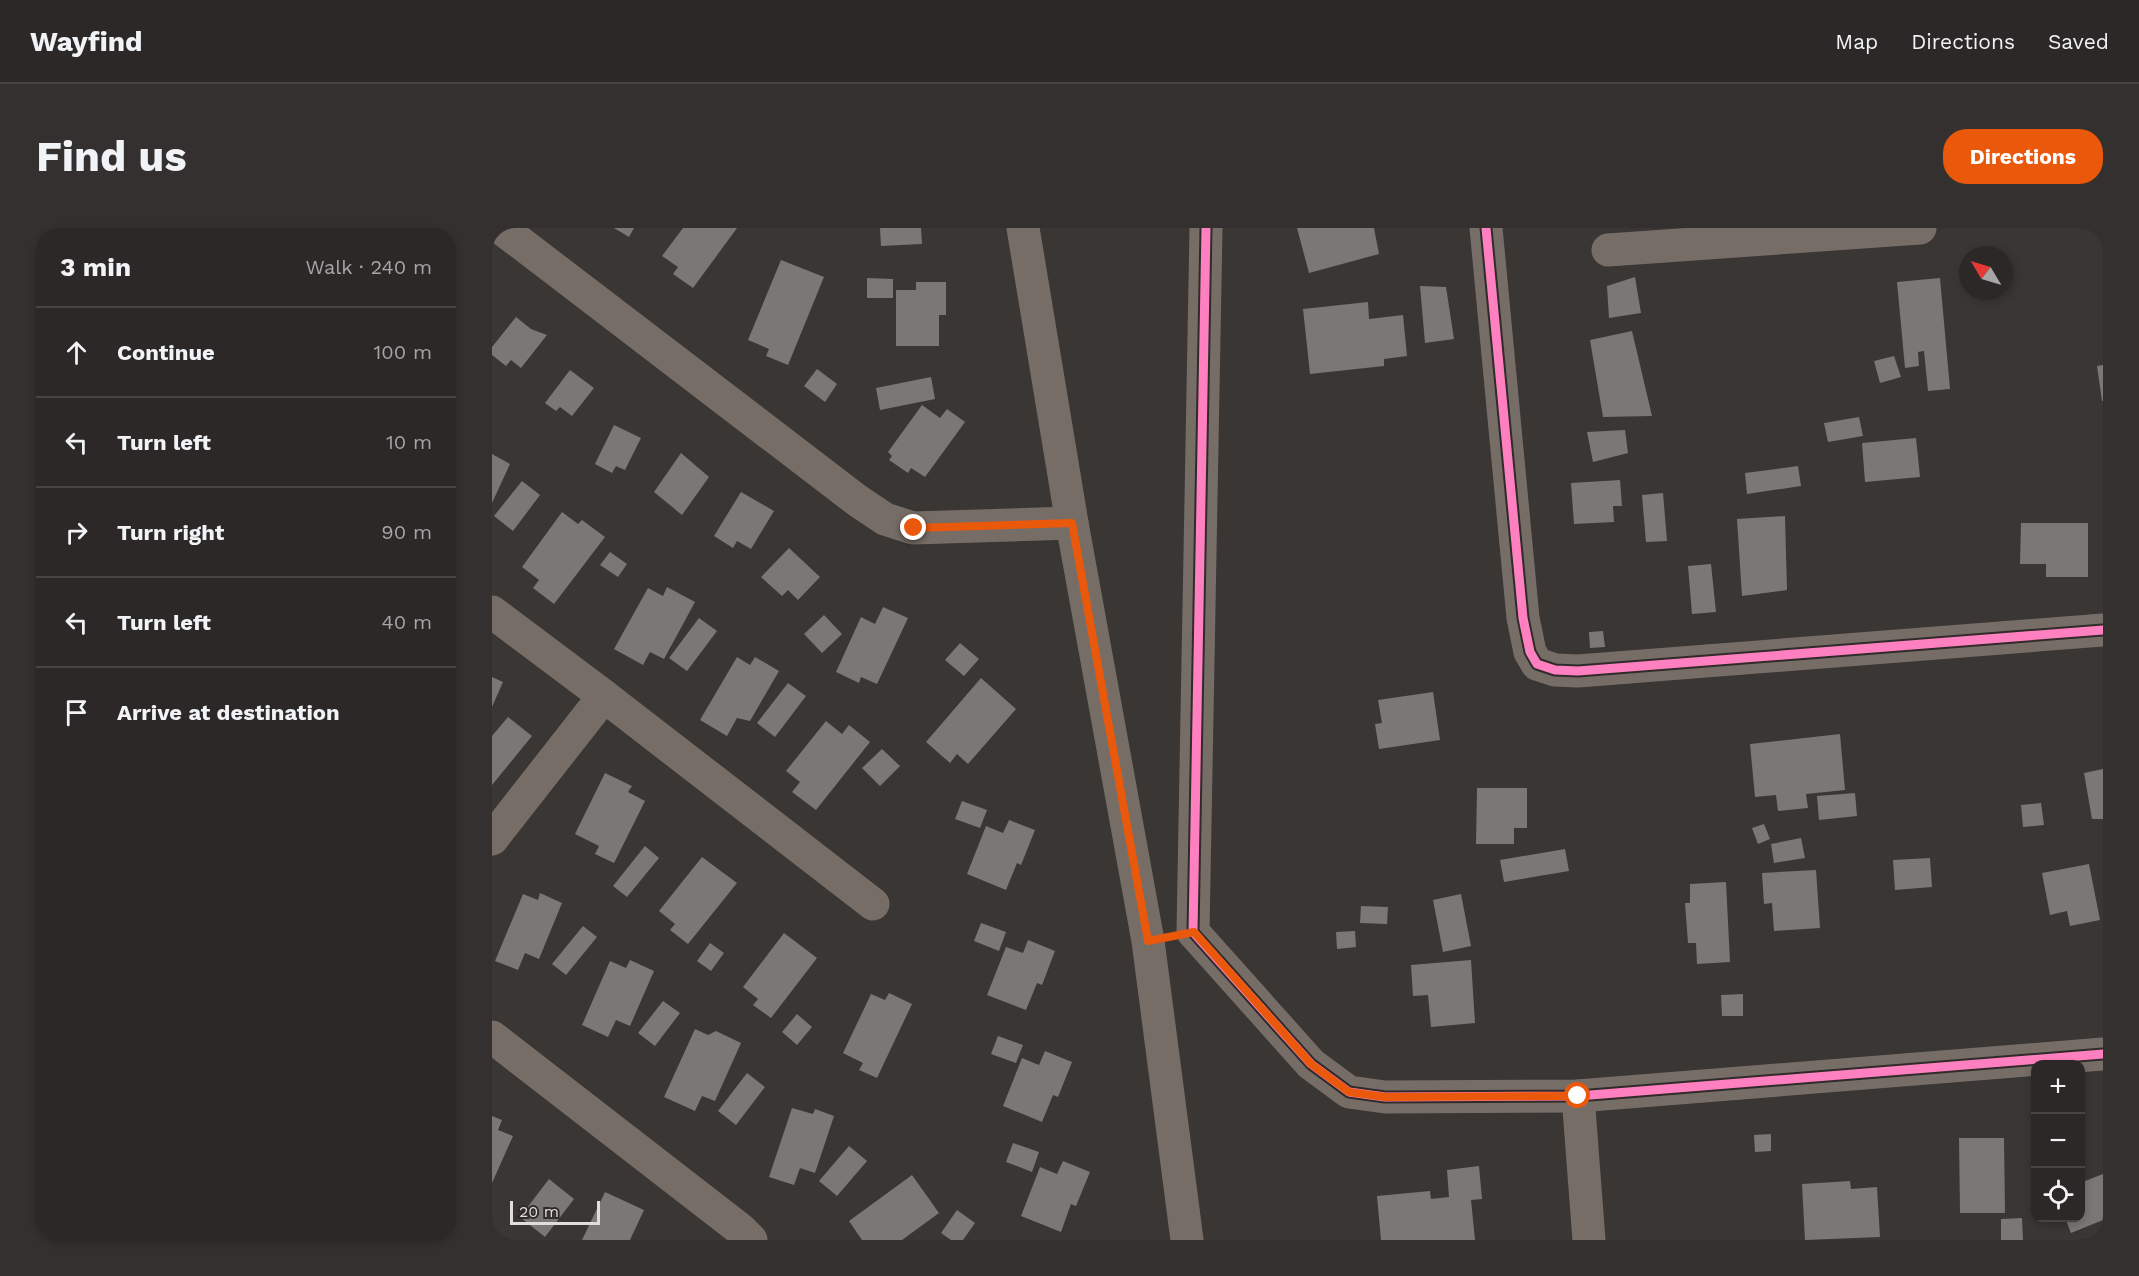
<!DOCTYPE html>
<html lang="en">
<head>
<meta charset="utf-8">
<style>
  :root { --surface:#2b2827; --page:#33302f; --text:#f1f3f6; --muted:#a6a6a7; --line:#474444; --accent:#ea580c }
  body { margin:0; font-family:"Work Sans",sans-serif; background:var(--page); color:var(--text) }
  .controls { position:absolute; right:18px; bottom:18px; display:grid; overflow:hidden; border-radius:12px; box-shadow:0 3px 9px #0003 }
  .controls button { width:54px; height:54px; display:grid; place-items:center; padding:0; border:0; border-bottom:2px solid var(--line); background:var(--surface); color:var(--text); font:30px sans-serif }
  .compass { position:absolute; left:1467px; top:18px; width:54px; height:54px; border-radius:50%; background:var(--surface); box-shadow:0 3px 9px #0003; rotate:308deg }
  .scale { position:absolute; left:18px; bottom:15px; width:90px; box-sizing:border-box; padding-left:6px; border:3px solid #e0dddb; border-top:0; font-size:16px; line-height:21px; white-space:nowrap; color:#e0dddb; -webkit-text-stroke:4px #302b29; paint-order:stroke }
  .stop { position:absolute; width:18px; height:18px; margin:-14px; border:4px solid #ea580c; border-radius:50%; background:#fff }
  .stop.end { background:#ea580c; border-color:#fff; box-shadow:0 2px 6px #0008 }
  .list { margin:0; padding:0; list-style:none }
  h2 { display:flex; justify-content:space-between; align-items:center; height:78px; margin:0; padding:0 24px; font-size:26px }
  h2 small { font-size:20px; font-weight:400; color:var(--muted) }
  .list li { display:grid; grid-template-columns:39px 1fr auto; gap:18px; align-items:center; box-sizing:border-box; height:90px; padding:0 24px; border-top:2px solid var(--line) }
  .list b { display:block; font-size:22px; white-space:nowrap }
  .list em { font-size:20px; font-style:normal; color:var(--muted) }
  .icon { flex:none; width:33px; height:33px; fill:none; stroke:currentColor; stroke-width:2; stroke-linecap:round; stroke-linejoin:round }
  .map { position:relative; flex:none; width:1611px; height:1012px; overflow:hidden; border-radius:24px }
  header { display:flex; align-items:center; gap:36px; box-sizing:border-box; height:84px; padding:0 30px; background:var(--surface); border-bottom:2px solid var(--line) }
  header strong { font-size:28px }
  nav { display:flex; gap:33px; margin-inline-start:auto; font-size:21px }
  .intro { display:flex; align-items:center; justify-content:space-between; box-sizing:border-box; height:144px; padding:0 36px }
  h1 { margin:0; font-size:42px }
  .button { padding:15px 27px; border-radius:24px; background:var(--accent); color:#fff; font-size:21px; font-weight:700 }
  main { display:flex; gap:36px; padding:0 36px }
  aside { flex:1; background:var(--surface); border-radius:24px; box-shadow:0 3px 9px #0003 }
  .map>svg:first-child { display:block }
  .building { fill:#7a7877 }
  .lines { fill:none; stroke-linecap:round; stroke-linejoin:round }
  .minor { stroke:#776d67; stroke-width:33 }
  .cycleway-casing { stroke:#302b29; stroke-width:13 }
  .cycleway { stroke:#ff80c0; stroke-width:9 }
  .route { stroke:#ea580c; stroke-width:8 }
</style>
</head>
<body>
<header>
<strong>Wayfind</strong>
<nav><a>Map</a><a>Directions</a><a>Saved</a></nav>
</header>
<div class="intro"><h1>Find us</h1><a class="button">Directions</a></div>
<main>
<aside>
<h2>3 min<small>Walk · 240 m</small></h2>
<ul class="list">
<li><svg class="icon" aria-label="ahead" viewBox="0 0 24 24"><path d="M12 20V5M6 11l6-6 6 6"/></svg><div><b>Continue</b></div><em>100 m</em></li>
<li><svg class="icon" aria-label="left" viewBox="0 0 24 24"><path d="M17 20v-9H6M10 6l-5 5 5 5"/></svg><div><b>Turn left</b></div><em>10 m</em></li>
<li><svg class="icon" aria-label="right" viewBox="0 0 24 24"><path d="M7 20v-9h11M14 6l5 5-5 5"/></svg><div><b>Turn right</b></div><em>90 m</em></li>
<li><svg class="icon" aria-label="left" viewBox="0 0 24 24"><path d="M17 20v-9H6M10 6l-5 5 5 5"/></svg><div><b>Turn left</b></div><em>40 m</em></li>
<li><svg class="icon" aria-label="arrive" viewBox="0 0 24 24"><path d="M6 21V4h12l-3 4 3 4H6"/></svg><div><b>Arrive at destination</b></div></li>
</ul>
</aside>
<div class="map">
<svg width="1611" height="1012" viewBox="0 0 1611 1012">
  <rect width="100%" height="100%" fill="#393634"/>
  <!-- building -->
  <g class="building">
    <polygon points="122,0 142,0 137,9"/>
    <polygon points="191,0 245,0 201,60 181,46 186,39 170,28"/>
    <polygon points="388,0 429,0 430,16 389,18"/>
    <polygon points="805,0 882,0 887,26 817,45"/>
    <polygon points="289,32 332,49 296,137 274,128 277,121 256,112"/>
    <polygon points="1143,49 1149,85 1117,90 1115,58"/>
    <polygon points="375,50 401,51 401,70 375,70"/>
    <polygon points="1448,50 1458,161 1436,163 1432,123 1426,124 1427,138 1413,140 1405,54"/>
    <polygon points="424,54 454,54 454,87 447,87 447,118 404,118 404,62 424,62"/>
    <polygon points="928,58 954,59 962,111 933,115"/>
    <polygon points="876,74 877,91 911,87 915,128 892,131 892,138 818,146 811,81"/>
    <polygon points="24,89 39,101 55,107 29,140 19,132 14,138 0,127 0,119"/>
    <polygon points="1140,103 1160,188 1111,189 1098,112"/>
    <polygon points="1402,128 1409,149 1388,155 1382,133"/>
    <polygon points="1611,137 1611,173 1610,173 1605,138"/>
    <polygon points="325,141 345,156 333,174 312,158"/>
    <polygon points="78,142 102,160 80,188 68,179 64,183 53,175"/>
    <polygon points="439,149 443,171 388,182 384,160"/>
    <polygon points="430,177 448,190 455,181 473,194 433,249 419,240 416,245 397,232 400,228 396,224"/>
    <polygon points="1367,189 1371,208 1336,214 1332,195"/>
    <polygon points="122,197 149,210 133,242 124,238 120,245 103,236"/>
    <polygon points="1133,202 1136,225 1101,234 1095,204"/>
    <polygon points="1424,210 1428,249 1373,254 1370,215"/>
    <polygon points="189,225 217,249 190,287 162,264"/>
    <polygon points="0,226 18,236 0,275"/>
    <polygon points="1306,238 1309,258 1255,266 1253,245"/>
    <polygon points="1128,252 1130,278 1121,278 1122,294 1082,296 1079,255"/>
    <polygon points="30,253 48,267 21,303 2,288"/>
    <polygon points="249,264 282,283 259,321 245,313 241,320 222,308"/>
    <polygon points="1171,265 1175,313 1154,314 1150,267"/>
    <polygon points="70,284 86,296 90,292 113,309 62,376 41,360 47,352 30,339"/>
    <polygon points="1293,288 1295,362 1250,368 1245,291"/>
    <polygon points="1529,295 1596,295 1596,349 1554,349 1554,336 1528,336"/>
    <polygon points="297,320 328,349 306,372 296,362 290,368 269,349"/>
    <polygon points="118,324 135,336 126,349 108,337"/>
    <polygon points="1219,336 1224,384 1200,386 1196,338"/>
    <polygon points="175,359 203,374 172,431 158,424 151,437 122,421 156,360 171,368"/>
    <polygon points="391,379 416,390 385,456 369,449 367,455 344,444 369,389 383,396"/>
    <polygon points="332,387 350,406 330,425 312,406"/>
    <polygon points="207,390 225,403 195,443 177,430"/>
    <polygon points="1111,403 1113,419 1098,420 1097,404"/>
    <polygon points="468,415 487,431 472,448 453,432"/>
    <polygon points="245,429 258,437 263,429 287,443 258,493 245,490 235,508 208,492"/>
    <polygon points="0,449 11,454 0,479"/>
    <polygon points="489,450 524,481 476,536 465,526 458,535 434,514"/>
    <polygon points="296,455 314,468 283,509 265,495"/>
    <polygon points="941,464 948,512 887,521 883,496 890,495 886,472"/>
    <polygon points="16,489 40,508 0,557 0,508"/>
    <polygon points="334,493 350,506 357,497 378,514 324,582 300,564 308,554 294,543"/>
    <polygon points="1348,506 1353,562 1314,566 1316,580 1286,583 1284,567 1263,569 1258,516"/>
    <polygon points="390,521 408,538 388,558 370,540"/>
    <polygon points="1611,541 1611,591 1600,591 1592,545"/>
    <polygon points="113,545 140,558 136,564 153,573 122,635 103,626 107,618 83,606"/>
    <polygon points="985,560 1035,560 1035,600 1022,600 1022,616 984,616"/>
    <polygon points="1363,565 1365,588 1327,592 1325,568"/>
    <polygon points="470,573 495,582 488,600 463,591"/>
    <polygon points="1549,575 1552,597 1531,599 1529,577"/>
    <polygon points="517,592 543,602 529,637 525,635 514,662 475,646 494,598 511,605"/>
    <polygon points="1272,596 1278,611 1266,616 1260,600"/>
    <polygon points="1309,610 1313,630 1282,635 1279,616"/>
    <polygon points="153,618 167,630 135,669 121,658"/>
    <polygon points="1073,621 1077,643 1012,654 1008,632"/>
    <polygon points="210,629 245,655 196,716 178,702 183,696 167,683"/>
    <polygon points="1438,630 1440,659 1403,662 1401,632"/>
    <polygon points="1597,636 1608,692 1578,698 1575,683 1558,687 1550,645"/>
    <polygon points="1324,642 1328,700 1282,703 1280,675 1272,676 1270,645"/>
    <polygon points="1234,654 1238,734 1205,736 1204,715 1196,715 1193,675 1198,675 1198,656"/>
    <polygon points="48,665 70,675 47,731 33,725 26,742 3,733 31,666 46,672"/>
    <polygon points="969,666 979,718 951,724 941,672"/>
    <polygon points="869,678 896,679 895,696 868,695"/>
    <polygon points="489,695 514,704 507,723 482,713"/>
    <polygon points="91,698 105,709 74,747 60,736"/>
    <polygon points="863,703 864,719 845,721 844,704"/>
    <polygon points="292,705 325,730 279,790 261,777 266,771 251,759"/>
    <polygon points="536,712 563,723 550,757 545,755 534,782 495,767 514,719 531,725"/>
    <polygon points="218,715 232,725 219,743 205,733"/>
    <polygon points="138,732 162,743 138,798 124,792 116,809 90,797 118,733 134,740"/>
    <polygon points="979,732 983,795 939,799 936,767 921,768 919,737"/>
    <polygon points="397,765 420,776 385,850 367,842 371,835 351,825 379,766 393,772"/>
    <polygon points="1251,766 1251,788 1230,788 1229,767"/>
    <polygon points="171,773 188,785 163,818 146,805"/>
    <polygon points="305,786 320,799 305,817 290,804"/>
    <polygon points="203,801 216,807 224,803 249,815 223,873 210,868 203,883 172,869"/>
    <polygon points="506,808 531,817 524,835 499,826"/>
    <polygon points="553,823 580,834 566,869 561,867 550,894 511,878 530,830 547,837"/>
    <polygon points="255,845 273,859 244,897 226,883"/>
    <polygon points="300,880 321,886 323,881 342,888 323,945 308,940 302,957 277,949"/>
    <polygon points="0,888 10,892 6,902 21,908 0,955"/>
    <polygon points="1279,906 1279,923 1263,924 1262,907"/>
    <polygon points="1467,910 1512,910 1513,985 1468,985"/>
    <polygon points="521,915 547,924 540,944 514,934"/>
    <polygon points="357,918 375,933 345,968 327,953"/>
    <polygon points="571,933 598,944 584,978 579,976 569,1004 529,988 548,939 565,946"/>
    <polygon points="987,938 990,971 979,972 983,1012 889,1012 885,968 938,963 939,971 957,969 955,942"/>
    <polygon points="1611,946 1611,992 1579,1005 1573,990 1588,990 1588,955"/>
    <polygon points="420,947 447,985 410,1012 370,1012 357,993"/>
    <polygon points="57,951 82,971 53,1009 28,989"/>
    <polygon points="1358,953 1359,961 1385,959 1388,1009 1313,1012 1310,956"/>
    <polygon points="113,964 152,982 138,1012 90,1012"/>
    <polygon points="465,982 483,995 471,1012 459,1012 449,1005"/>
    <polygon points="1530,990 1531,1012 1509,1012 1509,991"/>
  </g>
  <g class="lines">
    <!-- minor -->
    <g class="minor">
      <polyline points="9,0 366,273 393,291 421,300 580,295"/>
      <polyline points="531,0 580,295 656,713 695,1012"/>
      <polyline points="714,0 701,704 819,836 857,864 893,869 1086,868 1611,826"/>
      <polyline points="994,0 1031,390 1038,424 1045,436 1063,442 1086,443 1611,402"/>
      <polyline points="1116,22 1428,0"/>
      <polyline points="0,384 112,468 0,611"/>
      <polyline points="112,468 381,676"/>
      <polyline points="0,809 248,1001 259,1012"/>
      <polyline points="1086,868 1097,1012"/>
    </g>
    <!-- cycleway casing -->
    <g class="cycleway-casing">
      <g id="cycleway">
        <polyline points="714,0 701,704 819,836 857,864 893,869 1086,868 1611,826"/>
        <polyline points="994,0 1031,390 1038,424 1045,436 1063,442 1086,443 1611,402"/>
      </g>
    </g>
    <!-- cycleway -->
    <use href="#cycleway" class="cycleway"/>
  </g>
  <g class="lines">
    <!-- route -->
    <polyline class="route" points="422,300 580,295 656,713 702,704 819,836 857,864 893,869 1086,868"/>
  </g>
</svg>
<div class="controls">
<button>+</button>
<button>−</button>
<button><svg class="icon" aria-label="locate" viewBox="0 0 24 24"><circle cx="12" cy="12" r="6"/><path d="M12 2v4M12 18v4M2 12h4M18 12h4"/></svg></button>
</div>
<svg class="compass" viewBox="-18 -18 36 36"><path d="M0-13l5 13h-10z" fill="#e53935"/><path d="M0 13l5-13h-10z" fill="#a6a6a7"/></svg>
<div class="scale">20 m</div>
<div class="stop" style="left:1086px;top:868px"></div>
<div class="stop end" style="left:422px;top:300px"></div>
</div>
</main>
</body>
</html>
